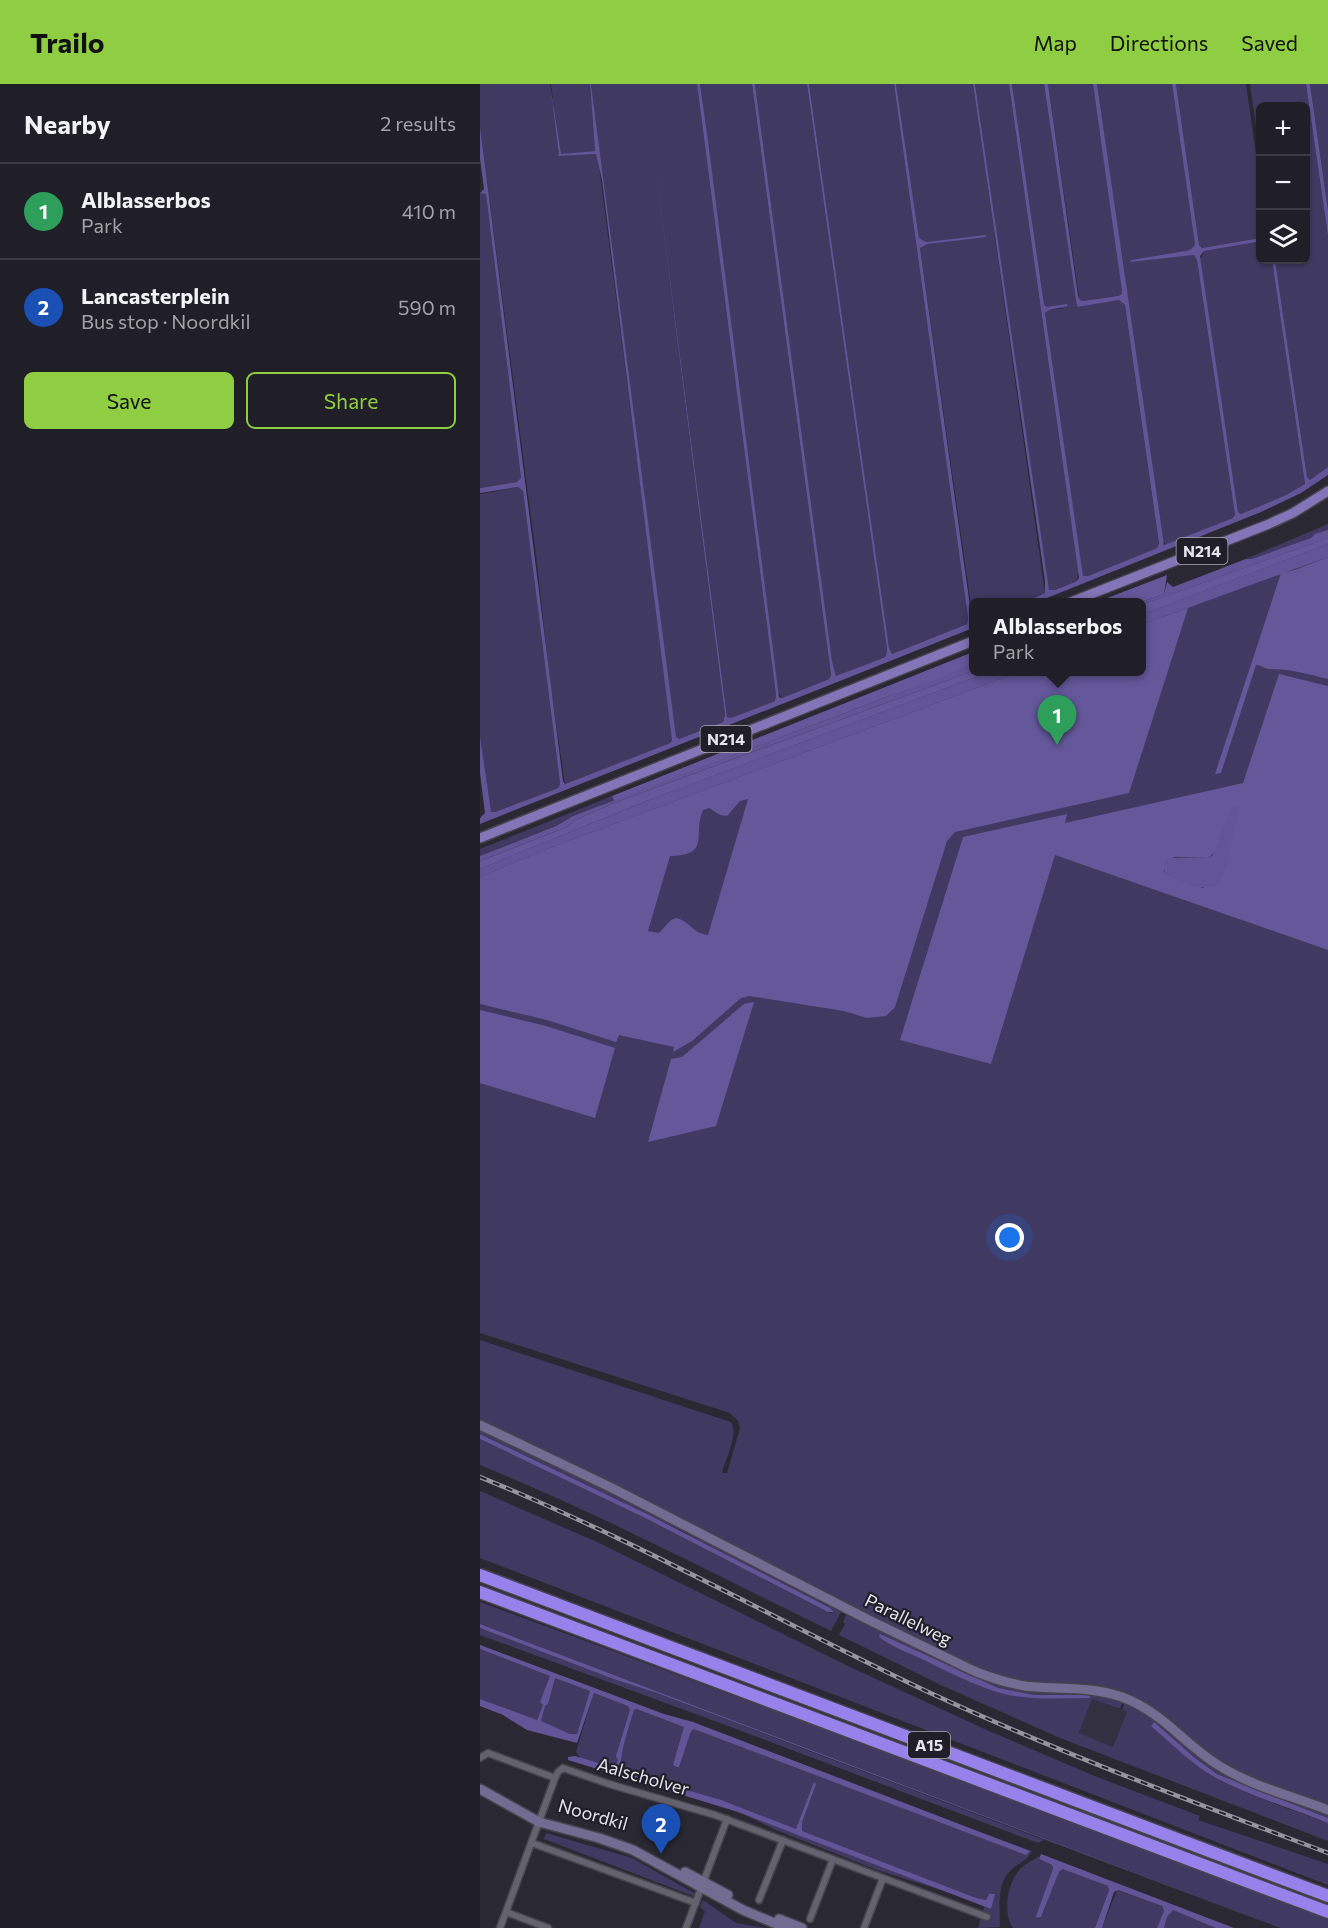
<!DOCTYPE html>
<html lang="en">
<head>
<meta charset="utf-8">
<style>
  :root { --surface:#201e26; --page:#28272e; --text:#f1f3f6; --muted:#a2a2a7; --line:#3d3c43; --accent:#8fcd42 }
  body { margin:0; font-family:Commissioner,sans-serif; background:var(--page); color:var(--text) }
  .controls { position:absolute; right:18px; top:18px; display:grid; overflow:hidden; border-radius:9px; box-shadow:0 2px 4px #0004 }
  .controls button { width:54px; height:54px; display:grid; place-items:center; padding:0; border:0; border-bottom:2px solid var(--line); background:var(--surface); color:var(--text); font:30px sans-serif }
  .you { position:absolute; left:530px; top:1154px; width:21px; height:21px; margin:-15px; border:4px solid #fff; border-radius:50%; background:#1a73e8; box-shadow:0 0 0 9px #1a73e833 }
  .badge { display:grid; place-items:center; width:39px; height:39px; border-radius:50%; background:var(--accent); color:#fff; font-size:20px; font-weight:700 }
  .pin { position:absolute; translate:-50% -50px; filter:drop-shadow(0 2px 3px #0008) }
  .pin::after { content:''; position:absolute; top:32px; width:21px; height:18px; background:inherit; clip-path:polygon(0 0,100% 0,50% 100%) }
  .popup { position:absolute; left:489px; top:514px; width:177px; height:78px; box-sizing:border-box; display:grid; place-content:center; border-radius:9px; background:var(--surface); filter:drop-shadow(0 2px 4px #0005); font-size:20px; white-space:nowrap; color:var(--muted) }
  .popup b { font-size:22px; color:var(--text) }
  .popup::after { content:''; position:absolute; left:50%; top:100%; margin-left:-12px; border:12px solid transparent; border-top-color:var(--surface) }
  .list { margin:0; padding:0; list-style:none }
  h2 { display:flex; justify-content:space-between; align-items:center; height:78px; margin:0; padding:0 24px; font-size:26px }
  h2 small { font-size:20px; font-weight:400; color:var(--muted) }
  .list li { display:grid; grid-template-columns:39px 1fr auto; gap:18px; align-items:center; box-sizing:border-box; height:96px; padding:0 24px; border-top:2px solid var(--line) }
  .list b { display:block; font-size:22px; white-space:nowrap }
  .list p { margin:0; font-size:20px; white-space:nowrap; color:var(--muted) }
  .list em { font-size:20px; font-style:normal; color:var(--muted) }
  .actions { display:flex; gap:12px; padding:18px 24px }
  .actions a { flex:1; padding:14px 0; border:2px solid var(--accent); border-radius:9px; text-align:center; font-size:21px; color:var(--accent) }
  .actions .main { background:var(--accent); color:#111 }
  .icon { flex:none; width:33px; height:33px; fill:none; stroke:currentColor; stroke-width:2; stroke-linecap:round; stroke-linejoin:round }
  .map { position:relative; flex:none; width:848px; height:1844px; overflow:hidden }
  header { display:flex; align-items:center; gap:36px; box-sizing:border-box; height:84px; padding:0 30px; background:var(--accent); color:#111 }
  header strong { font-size:28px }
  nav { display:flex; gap:33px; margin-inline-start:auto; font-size:21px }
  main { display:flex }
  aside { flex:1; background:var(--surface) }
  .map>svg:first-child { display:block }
  .built { fill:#333141 }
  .green { fill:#403961 }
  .forest { fill:#64589b; fill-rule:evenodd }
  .water { fill:#615597; fill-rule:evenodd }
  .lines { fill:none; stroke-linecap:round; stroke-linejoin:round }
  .street-casing { stroke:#45444d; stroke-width:9 }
  .secondary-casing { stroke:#45444d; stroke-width:12 }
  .primary-casing { stroke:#45444d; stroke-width:12 }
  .highway-casing { stroke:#45444d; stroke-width:15 }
  .street { stroke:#63626e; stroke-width:6 }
  .secondary { stroke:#726c93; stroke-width:9 }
  .primary { stroke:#8275b8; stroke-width:9 }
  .highway { stroke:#9682ea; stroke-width:12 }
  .rail-casing { stroke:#96959e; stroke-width:4.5 }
  .rail { stroke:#201f29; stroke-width:2; stroke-dasharray:7; stroke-linecap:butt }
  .labels { text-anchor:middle; stroke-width:4.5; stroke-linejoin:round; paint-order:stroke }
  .shield { fill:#201f29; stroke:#aaa9b2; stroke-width:1.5 }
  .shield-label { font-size:16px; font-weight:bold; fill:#e5e4ec }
  .street-label { font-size:18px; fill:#e5e4ec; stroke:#201f29 }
</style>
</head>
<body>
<header>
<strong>Trailo</strong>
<nav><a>Map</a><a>Directions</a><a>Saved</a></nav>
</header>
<main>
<aside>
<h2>Nearby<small>2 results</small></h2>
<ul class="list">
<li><span class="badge" style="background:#2e9e5b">1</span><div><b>Alblasserbos</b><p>Park</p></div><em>410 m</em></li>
<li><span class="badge" style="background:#1a4fb4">2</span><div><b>Lancasterplein</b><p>Bus stop · Noordkil</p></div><em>590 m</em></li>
</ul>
<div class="actions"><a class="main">Save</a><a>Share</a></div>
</aside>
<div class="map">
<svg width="848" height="1844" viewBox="0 0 848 1844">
  <rect width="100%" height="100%" fill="#2a2833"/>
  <!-- built -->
  <polygon class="built" points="612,1615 647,1628 633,1663 599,1649"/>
  <!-- green -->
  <g class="green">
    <polygon points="0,0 70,0 79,65 71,0 110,0 115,67 78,71 117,70 119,82 193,653 190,659 85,700 70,598 56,471 0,42"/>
    <polygon points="111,0 217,0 296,611 295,617 251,634 247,633 165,2 245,631 243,638 199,655 195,652"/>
    <polygon points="220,0 272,0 351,591 349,595 302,614 298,608"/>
    <polygon points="275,0 327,0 407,565 406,572 403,574 358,592 355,591 352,578"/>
    <polygon points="329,0 414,0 488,534 487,540 412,570 409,565"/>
    <polygon points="416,0 493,0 497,26 565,509 545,518 493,518 493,535 440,164 448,160 506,152 446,158 439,154"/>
    <polygon points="495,0 529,0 598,487 597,497 572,507 568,505"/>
    <polygon points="532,0 564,0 597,222 639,216 645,221 679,461 677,464 608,492 603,492 601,481 565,229 569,226 584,224 566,223 564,220"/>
    <polygon points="568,0 613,0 640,187 642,207 641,211 603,217 600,216 599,213"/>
    <polygon points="617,0 692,0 715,161 710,166 651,176 715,171 717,176 755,431 753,434 686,461 683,457 681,449"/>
    <polygon points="696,0 766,0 780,97 780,154 722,164 719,161"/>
    <polygon points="770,0 826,0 848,152 848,383 830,396 827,393 795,176 826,176 826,22 780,22 780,73"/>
    <polygon points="830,0 848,0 848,126 846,111"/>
    <polygon points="3,108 6,110 41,394 38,398 0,404 0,109"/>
    <polygon points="780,156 780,176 792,176 825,400 806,411 761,430 758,428 720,176 724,167"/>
    <polygon points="38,403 43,407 80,699 79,703 76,705 15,728 11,728 9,724 0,652 0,410"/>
    <path d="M848 440V1723L764 1690 741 1678 727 1669 682 1630 663 1618 532 1596 503 1586 457 1565 169 1419 0 1337V1256L251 1338C259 1351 245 1375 242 1389H247L260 1344 258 1337 250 1329 0 1249V784L493 586V588H661V519Z"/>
    <polygon points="132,712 134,717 93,732 76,742 0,772 0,765"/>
    <path d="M0 1345 130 1407 317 1502 361 1528 351 1547C234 1490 120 1430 0 1381V1355L165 1434 348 1528 352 1529 354 1527 201 1447 0 1350Z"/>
    <polygon points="0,1407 117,1458 368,1582 509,1647 617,1693 720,1732 718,1736 848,1780 848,1801 0,1474"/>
    <polygon points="0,1518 398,1665 848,1834 848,1844 800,1844 0,1540"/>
    <path d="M366 1531 385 1538 496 1591 613 1609 643 1618 640 1625 612 1615 599 1649 633 1663 647 1628 642 1626 645 1618 676 1635 719 1672 848 1730V1734L737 1690 715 1674 674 1639 672 1641C690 1660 713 1681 736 1694 771 1713 811 1725 848 1739V1757L580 1654 463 1602 359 1551 365 1540 363 1538Z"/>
    <polygon points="0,1544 136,1596 177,1609 564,1756 558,1759 240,1639 0,1551"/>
    <polygon points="0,1565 112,1607 98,1649 95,1651 90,1650 0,1615"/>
    <path d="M114 1608 552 1767C547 1777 538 1779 530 1787 516 1801 520 1825 520 1843L498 1844 505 1820 397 1786 296 1746 249 1723 100 1674 96 1668Z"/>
    <polygon points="66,1749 152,1774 214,1809 213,1812 64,1755"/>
    <path d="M559 1772V1775L572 1781 573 1784 556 1832 559 1835 561 1833 579 1788 582 1785 628 1802 629 1806 615 1844H533C523 1830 527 1803 537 1789 541 1782 552 1777 559 1772Z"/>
    <polygon points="637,1806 682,1822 684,1828 677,1844 622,1844"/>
    <polygon points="223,1816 256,1839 285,1844 219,1844 225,1827 220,1823"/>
    <polygon points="693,1826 733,1841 736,1844 684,1844 687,1833"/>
  </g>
  <!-- forest -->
  <g class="forest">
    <polygon points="848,454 848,460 661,531 661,521"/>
    <path d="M848 473V595C828 590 810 585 790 585 786 585 781 581 776 581L741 689 735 690 801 489 815 486Z"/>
    <polygon points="687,491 684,510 661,518 617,518"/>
    <path d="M708 524 649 709 475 748 467 757 415 923 406 932 387 934 364 927 269 912 261 914 212 957 193 968 194 963 139 951 136 958 67 936 0 920V793L62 767 539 588H661V541ZM268 715 228 851C211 849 210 836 195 834L190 837 179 849 168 847 190 772C232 771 212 751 223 726L229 724 240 731 247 732 260 717Z"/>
    <polygon points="493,568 492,582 418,610 413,609 409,612 134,717 132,712"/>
    <polygon points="493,587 509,588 159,720 0,785 0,777 87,743 93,737 134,719"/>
    <path d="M799 590 848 602V866L575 771 511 980 420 956 483 753 587 730 585 739 763 699ZM736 767 747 772 746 782 723 804 685 790 684 786 694 773 728 774Z"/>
    <polygon points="274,918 236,1042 168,1058 191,975 202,973 264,920"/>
    <polygon points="0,926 66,942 135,964 115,1034 0,999"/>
  </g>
  <!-- water -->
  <g class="water">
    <polygon points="70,0 81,70 115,67 110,0 111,0 196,653 199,655 243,638 245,631 165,2 247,633 251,634 295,617 296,611 217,0 220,0 228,57 299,613 302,614 349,595 351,591 272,0 275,0 352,577 356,592 403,574 406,572 407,565 327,0 329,0 409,564 412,570 487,540 488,534 414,0 416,0 439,154 446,158 506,151 506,153 448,160 440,164 493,544 0,740 0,734 5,729 0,689 0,652 11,728 15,728 76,705 79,703 80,699 43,407 38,403 0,409 0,404 37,398 41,394 6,110 0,109 4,105 0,74 0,42 83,697 85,700 190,659 192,656 122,96 116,70 78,72 79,70"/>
    <polygon points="493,0 495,0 569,506 575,506 597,497 599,494 529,0 532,0 564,220 566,223 587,220 588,222 569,226 565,229 603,492 608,492 677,464 679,460 645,221 639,216 597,223 564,0 568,0 598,212 600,216 603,217 637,212 641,211 642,207 613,0 617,0 684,461 753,434 755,431 717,176 714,171 650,178 651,176 710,166 715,161 692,0 696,0 719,161 722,164 780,154 780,156 776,158 724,167 720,172 758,428 761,430 806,411 825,400 792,176 795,176 827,393 830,396 848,383 848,391 821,409 781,428 557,518 545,518 565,509 565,497"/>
    <polygon points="826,0 830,0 848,126 848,152"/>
    <polygon points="848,446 848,454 661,521 661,518 684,510 687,498 693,503 766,475 772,475 831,454 835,450"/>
    <polygon points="848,460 848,473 661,541 661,531"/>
    <polygon points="493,580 493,587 134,719 93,737 87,743 0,777 0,772 76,742 93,732 409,612 413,608 418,610"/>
    <polygon points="509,588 539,588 62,767 0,793 0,785 159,720"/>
    <polygon points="758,722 759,728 746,782 739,799 735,803 717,803 685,790 684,782 689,774 728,774 733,771 752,723"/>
    <polygon points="0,1350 169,1431 350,1524 354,1528 348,1528 165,1434 0,1355"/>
    <polygon points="0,1540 800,1844 177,1609 136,1596 0,1544"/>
    <path d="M400 1550 518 1604 554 1611H610V1614C579 1614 547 1617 517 1608 492 1600 468 1588 444 1576 429 1569 412 1563 399 1553Z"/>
    <path d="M0 1561 184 1630 213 1638 550 1767 546 1771 214 1645 211 1647 199 1683H197L193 1681 204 1643 157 1625 154 1626C150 1639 137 1677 142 1687L241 1716 316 1745 334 1698 336 1700 322 1738V1747L496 1814 506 1816 509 1810H515L511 1825 258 1728 88 1676V1673L95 1672 135 1684 138 1676 136 1672 150 1626 148 1622 114 1609 97 1659 47 1646 23 1631 0 1622V1615L57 1636 63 1621 60 1618 70 1592 0 1565ZM75 1594 110 1607 97 1650H90L61 1637 65 1622 68 1620Z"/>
    <path d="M674 1638 715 1674 737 1690 848 1734V1739C811 1724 771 1713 736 1694 712 1681 692 1660 671 1642Z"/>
    <polygon points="561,1770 754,1844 736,1844 693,1826 687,1833 684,1844 677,1844 684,1827 682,1822 638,1806 634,1808 622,1844 615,1844 629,1806 628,1802 582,1785 579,1788 561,1833 557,1834 556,1832 573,1784 572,1781 559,1775"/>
  </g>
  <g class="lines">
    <!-- street casing -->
    <g class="street-casing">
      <g id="street">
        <polyline points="0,1674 8,1669 75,1694 20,1844"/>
        <polyline points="75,1694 78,1688 83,1684 129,1700 235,1731 507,1833"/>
        <polyline points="52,1759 216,1819"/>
        <polyline points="279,1816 303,1756"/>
        <polyline points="26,1828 68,1844"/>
        <polyline points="330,1835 353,1775"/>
        <polyline points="206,1844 247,1735"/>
        <polyline points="384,1844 403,1794"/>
      </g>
    </g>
    <!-- secondary casing -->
    <g class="secondary-casing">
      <g id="secondary">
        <path d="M0 1341 130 1403 387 1535 494 1587C514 1595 534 1602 556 1603 585 1605 613 1603 642 1613 684 1629 703 1659 738 1681 771 1702 812 1712 848 1726"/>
        <polyline points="0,1705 59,1738 119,1754 153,1766 263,1826 306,1844"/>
        <polyline points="205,1788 248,1811"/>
        <polyline points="299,1835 322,1844"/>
      </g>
    </g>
    <!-- primary casing -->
    <g class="primary-casing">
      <g id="primary">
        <polyline points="591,518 789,440 813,429 848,407"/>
        <polyline points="0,754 493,557"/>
      </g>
    </g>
    <!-- highway casing -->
    <g class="highway-casing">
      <g id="highway">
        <polyline points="0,1491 848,1812"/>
        <polyline points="0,1508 848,1828"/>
      </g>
    </g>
    <!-- street -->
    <use href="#street" class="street"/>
    <!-- secondary -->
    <use href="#secondary" class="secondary"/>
    <!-- primary -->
    <use href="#primary" class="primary"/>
    <!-- highway -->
    <use href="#highway" class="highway"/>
    <!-- rail casing -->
    <g class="rail-casing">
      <path id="rail" d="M0 1393C153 1455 296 1536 446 1607 577 1668 713 1718 848 1769"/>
    </g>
    <!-- rail -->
    <use href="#rail" class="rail"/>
  </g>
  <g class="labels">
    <!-- shield labels -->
    <g class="shield">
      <rect x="696.5" y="454" width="51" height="26" rx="4.5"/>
      <rect x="220.5" y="642" width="51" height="26" rx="4.5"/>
      <rect x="428" y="1648" width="42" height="26" rx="4.5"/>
    </g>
    <g class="shield-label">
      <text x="722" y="473">N214</text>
      <text x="246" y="661">N214</text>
      <text x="449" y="1667">A15</text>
    </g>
    <!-- street labels -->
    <g class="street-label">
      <text transform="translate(428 1536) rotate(26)" y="6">Parallelweg</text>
      <text transform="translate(163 1693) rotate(16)" y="6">Aalscholver</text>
      <text transform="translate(113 1731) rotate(16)" y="6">Noordkil</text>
    </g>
  </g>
</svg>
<div class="controls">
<button>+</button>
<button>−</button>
<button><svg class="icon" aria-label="layers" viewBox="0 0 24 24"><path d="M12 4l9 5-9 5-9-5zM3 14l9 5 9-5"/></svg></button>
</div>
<div class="you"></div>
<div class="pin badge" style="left:577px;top:661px;background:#2e9e5b">1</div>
<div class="popup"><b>Alblasserbos</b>Park</div>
<div class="pin badge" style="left:181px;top:1770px;background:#1a4fb4">2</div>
</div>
</main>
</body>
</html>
